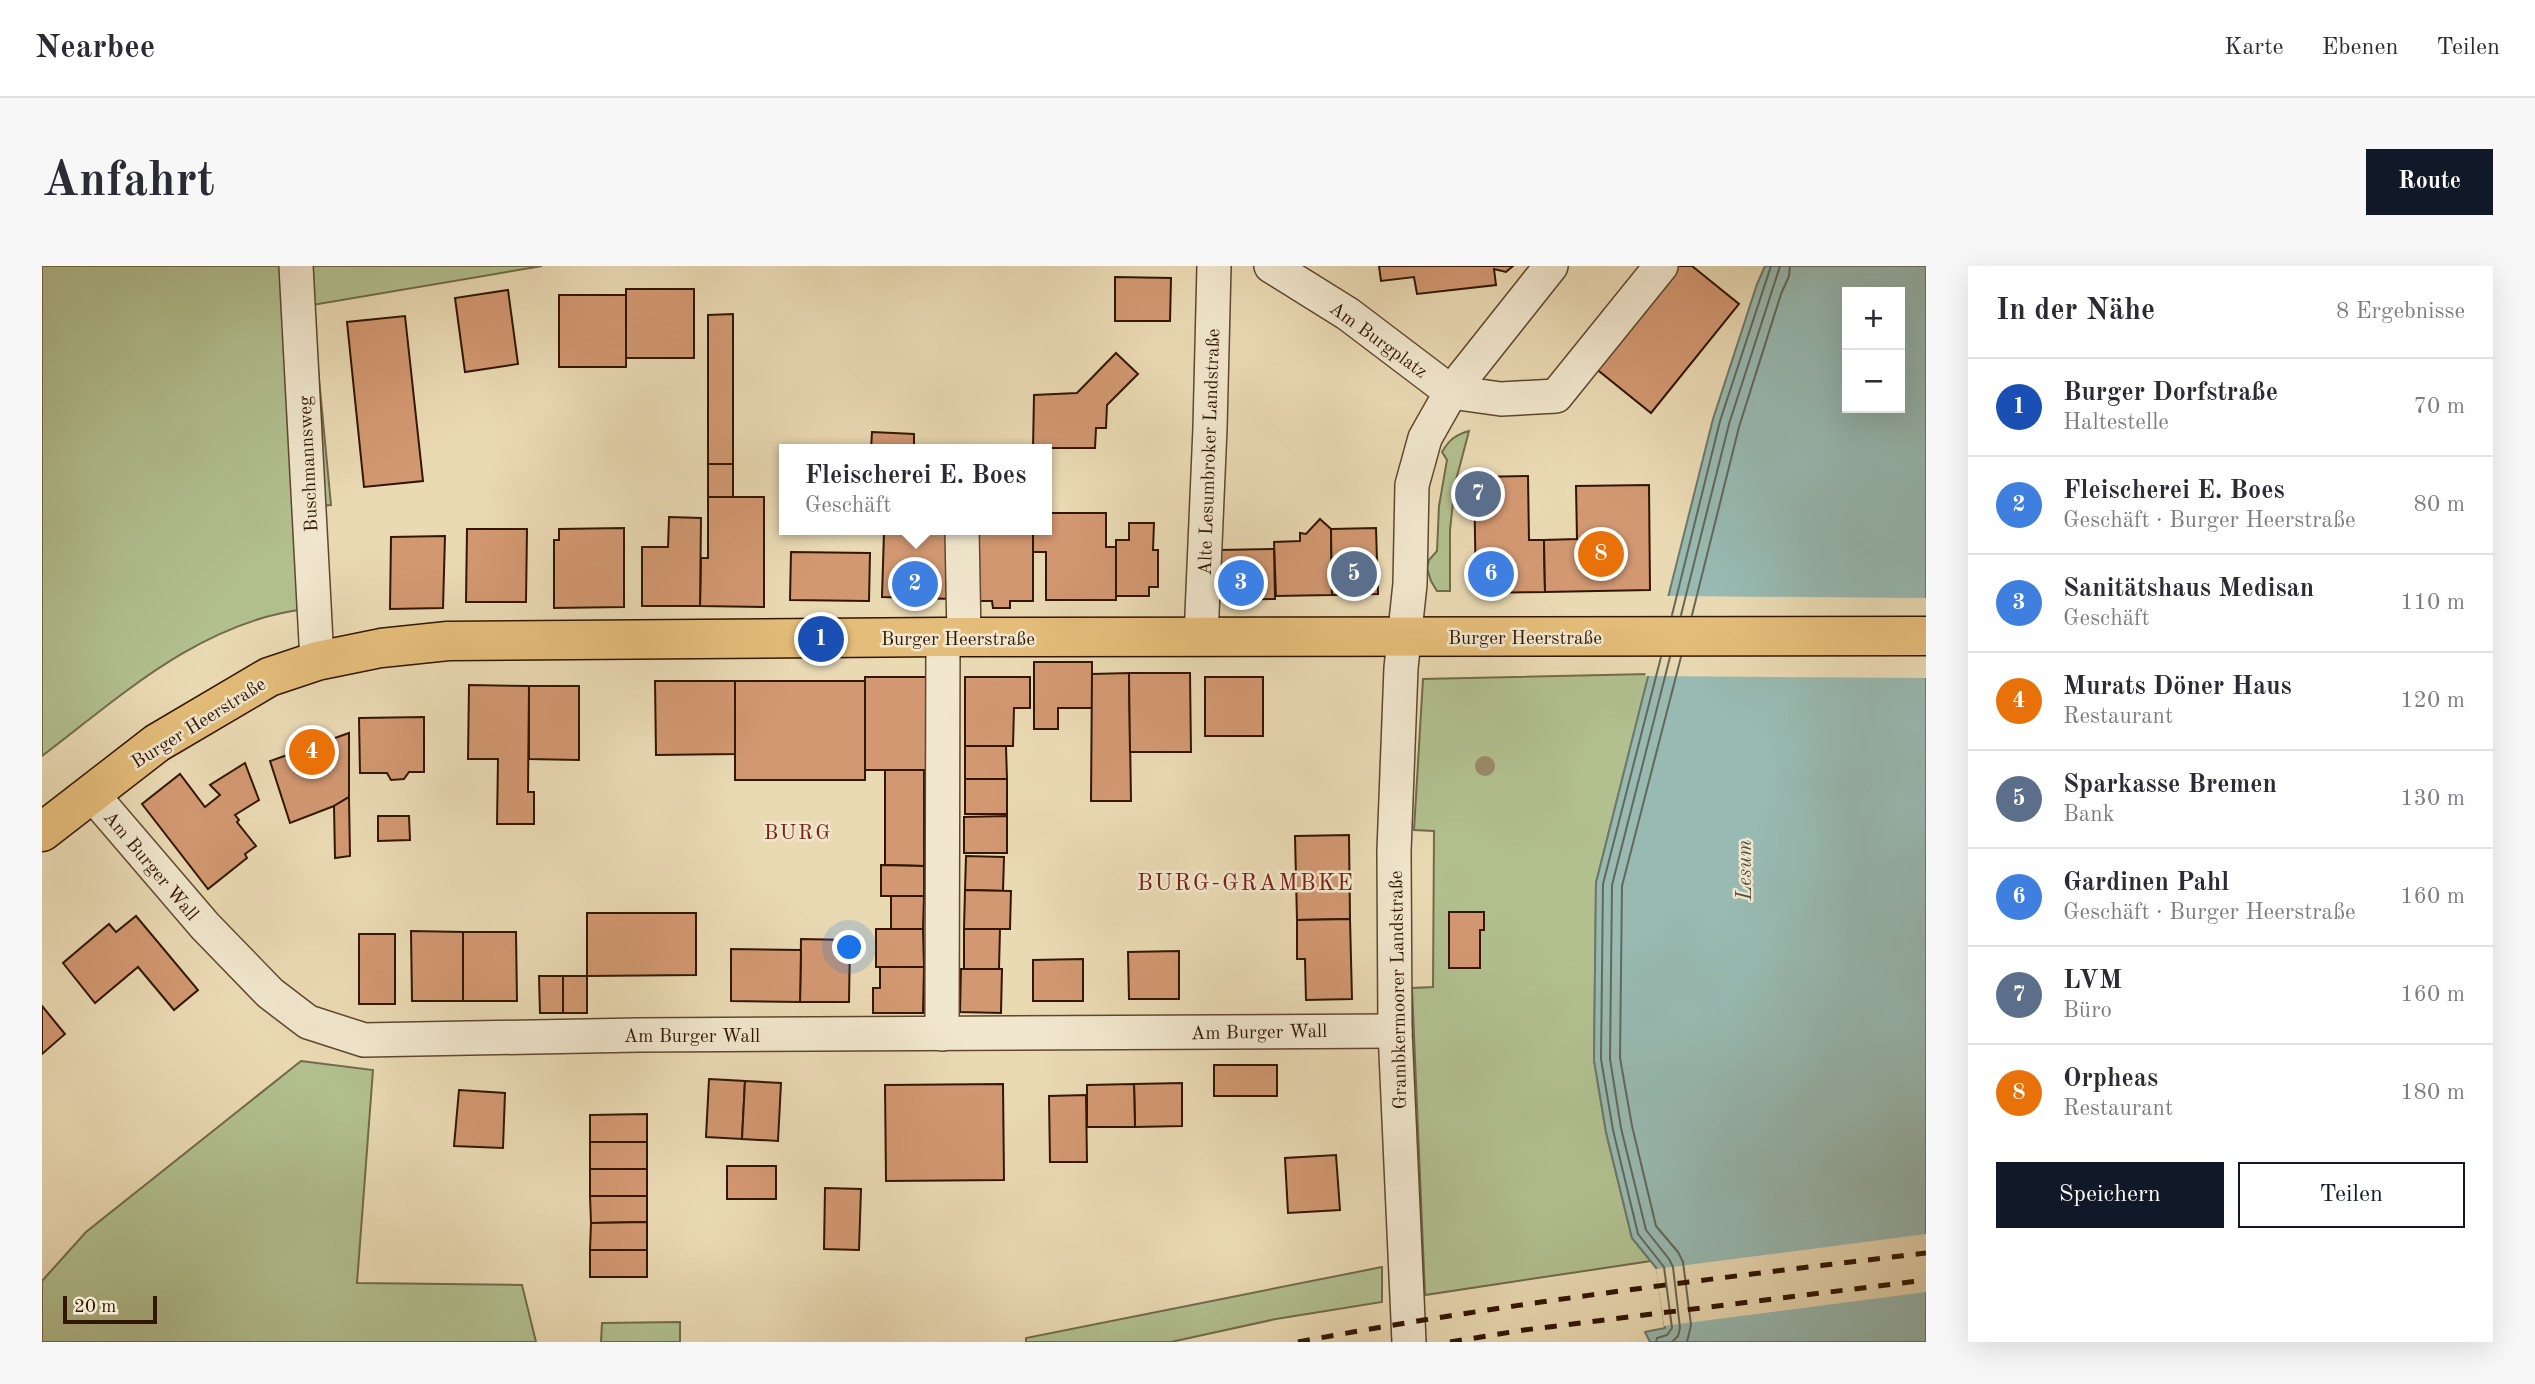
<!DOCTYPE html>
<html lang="de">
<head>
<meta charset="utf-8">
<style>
  :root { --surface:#fff; --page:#f7f7f7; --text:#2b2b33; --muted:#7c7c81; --line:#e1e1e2; --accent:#111827 }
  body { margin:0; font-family:"Old Standard TT",serif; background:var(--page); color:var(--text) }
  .controls { position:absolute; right:21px; top:21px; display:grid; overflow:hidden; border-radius:0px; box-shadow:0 7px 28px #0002 }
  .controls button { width:63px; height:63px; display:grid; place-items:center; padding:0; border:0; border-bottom:2px solid var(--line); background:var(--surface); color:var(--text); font:35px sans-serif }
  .scale { position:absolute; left:21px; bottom:18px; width:94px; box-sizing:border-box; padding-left:7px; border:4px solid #311600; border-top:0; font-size:19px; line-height:24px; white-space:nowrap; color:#311600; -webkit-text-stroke:5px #f1e7ce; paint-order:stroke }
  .you { position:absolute; left:808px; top:682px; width:24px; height:24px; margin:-18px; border:5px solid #fff; border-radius:50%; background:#1a73e8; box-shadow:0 0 0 10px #1a73e833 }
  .badge { display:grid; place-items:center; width:46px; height:46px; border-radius:50%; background:var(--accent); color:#fff; font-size:23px; font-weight:700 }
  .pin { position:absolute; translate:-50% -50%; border:4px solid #fff; box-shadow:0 2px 7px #0006 }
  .popup { position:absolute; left:737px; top:178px; width:273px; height:91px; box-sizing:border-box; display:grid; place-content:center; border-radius:0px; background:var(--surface); filter:drop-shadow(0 2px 5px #0005); font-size:23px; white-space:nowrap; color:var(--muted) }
  .popup b { font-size:26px; color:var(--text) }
  .popup::after { content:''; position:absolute; left:50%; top:100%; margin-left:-14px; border:14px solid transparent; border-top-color:var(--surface) }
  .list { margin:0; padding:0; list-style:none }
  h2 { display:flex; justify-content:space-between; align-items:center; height:91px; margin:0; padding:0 28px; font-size:30px }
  h2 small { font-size:23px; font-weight:400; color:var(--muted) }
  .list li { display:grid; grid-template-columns:46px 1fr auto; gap:21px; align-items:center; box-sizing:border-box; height:98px; padding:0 28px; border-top:2px solid var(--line) }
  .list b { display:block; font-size:26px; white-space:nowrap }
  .list p { margin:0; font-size:23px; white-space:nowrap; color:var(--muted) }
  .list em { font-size:23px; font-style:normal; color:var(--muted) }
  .actions { display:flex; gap:14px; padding:21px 28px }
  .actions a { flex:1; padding:16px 0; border:2px solid var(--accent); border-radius:0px; text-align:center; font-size:24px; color:var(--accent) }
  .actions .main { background:var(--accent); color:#fff }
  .map { position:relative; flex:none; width:1884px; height:1076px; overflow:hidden; border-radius:0px }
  header { display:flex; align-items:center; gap:42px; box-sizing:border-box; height:98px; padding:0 35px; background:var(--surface); border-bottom:2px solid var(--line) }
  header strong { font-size:33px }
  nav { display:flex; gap:38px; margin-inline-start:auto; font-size:24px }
  .intro { display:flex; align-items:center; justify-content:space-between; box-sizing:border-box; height:168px; padding:0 42px }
  h1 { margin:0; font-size:49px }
  .button { padding:18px 32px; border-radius:0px; background:var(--accent); color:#fff; font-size:24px; font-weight:700 }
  main { display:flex; gap:42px; padding:0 42px }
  aside { flex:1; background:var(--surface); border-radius:0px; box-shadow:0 7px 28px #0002 }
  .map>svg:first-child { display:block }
  .green { fill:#b2c090; stroke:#726b48; stroke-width:2 }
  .water { fill:#98bab2; stroke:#6f786b; stroke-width:2; fill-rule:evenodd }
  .pier { fill:#eadab4 }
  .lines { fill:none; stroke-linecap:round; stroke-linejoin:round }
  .shore { stroke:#646859; stroke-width:2 }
  .building { fill:#d29872; stroke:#311600; stroke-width:2 }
  .minor-casing { stroke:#5f472d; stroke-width:36 }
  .major-casing { stroke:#311600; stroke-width:41 }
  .minor { stroke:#f1e7ce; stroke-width:33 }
  .major { stroke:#e5bd7a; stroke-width:38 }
  .rail { stroke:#311600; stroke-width:5; stroke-dasharray:12 12; stroke-linecap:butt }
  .tree { fill:#9a8a69 }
  .labels { text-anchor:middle; stroke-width:5; stroke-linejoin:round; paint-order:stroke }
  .street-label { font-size:19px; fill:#311600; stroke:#f1e7ce }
  .neighbourhood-label { font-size:21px; letter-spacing:2px; fill:#7a1f14; stroke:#f1e7ce }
  .water-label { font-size:21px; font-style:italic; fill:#554f3e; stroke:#f1e7ce }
  .quarter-label { font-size:23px; letter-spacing:2px; fill:#7a1f14; stroke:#f1e7ce }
</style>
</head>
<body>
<header>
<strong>Nearbee</strong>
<nav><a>Karte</a><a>Ebenen</a><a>Teilen</a></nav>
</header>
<div class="intro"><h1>Anfahrt</h1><a class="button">Route</a></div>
<main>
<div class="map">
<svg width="1884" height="1076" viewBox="0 0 1884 1076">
  <rect width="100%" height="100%" fill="#eadab4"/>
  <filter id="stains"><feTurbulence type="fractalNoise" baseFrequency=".00286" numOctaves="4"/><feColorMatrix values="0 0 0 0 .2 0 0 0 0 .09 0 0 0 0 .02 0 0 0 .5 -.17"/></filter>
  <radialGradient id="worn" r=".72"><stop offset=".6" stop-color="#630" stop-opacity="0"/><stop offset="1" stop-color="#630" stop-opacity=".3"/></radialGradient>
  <!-- green -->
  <g class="green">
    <path d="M0 0H500L270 39 289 239 259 241 263 343C159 356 80 429 0 490Z"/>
    <path d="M1427 165 1413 218 1408 264V325H1395L1389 315 1385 302 1387 294 1395 285 1397 240 1405 194 1400 186C1407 174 1413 169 1427 165Z"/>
    <polygon points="1607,408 1554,617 1552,794 1564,866 1590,972 1609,995 1383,1029 1370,722 1391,721 1392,565 1372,564 1381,413"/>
    <polygon points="259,795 331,804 315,1017 480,1019 494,1076 0,1076 0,1015 44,966"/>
    <polygon points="1340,1001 1340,1036 1234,1053 1129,1076 984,1076 984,1072"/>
    <polygon points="638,1056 638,1076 559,1076 560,1057"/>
  </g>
  <!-- water -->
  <path class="water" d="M1723 0H1884V1076H1608L1603 1066 1623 1062 1615 1003 1590 972 1564 866 1552 794 1554 617 1671 153 1715 18ZM1805 26H1858V142H1805Z"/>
  <!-- pier -->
  <g class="pier">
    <polygon points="1624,330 1884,332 1884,412 1603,410"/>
    <polygon points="1884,968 1884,1026 1622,1060 1614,1003"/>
  </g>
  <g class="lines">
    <!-- shore -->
    <g class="shore">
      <polyline points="1630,349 1678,155 1729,0"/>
      <polyline points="1639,349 1687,158 1738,0"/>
      <polyline points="1650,349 1697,161 1739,28 1747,10 1748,0"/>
      <polyline points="1628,391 1570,619 1568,793 1579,862 1604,964 1627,993 1631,1001 1638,1062 1636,1070 1630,1076"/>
      <polyline points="1639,391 1580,620 1578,792 1590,860 1614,960 1636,986 1641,996 1649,1059 1645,1076"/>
      <polyline points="1614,1076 1615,1072 1625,1069 1630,1062 1622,1001 1596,968 1571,864 1559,793 1561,618 1619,391"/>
    </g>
  </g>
  <!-- building -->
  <g class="building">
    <polygon points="1337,0 1471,0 1464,6 1452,3 1454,19 1375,28 1372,11 1339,15"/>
    <polygon points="1625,0 1650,0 1697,38 1609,147 1547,97"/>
    <polygon points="1073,11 1129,12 1128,55 1073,55"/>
    <rect x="584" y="23" width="68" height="69"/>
    <polygon points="466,24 476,98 423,106 413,32"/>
    <rect x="517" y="29" width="67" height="72"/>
    <polygon points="691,48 691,198 666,198 666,49"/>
    <polygon points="363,50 381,215 322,221 305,56"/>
    <polygon points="1074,87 1096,108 1065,139 1064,162 1054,162 1053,182 991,182 992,129 1035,127"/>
    <polygon points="830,166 872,168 872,183 829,183"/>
    <rect x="666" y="198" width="25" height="33"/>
    <polygon points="1486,210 1487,274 1502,274 1503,326 1434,327 1432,211"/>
    <polygon points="1607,219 1608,324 1503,326 1502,274 1535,273 1534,220"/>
    <polygon points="666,231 722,231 722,341 658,340 659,292 666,292"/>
    <polygon points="1004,247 1064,247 1064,281 1074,281 1074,334 1004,334 1004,286 991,286 991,264 1004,264"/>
    <polygon points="627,251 659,252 658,340 600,340 600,281 626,281"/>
    <polygon points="1278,253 1289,263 1290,329 1234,330 1232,276 1258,275 1258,267 1264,268"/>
    <polygon points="1087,257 1112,257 1111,284 1116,284 1116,321 1107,321 1107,330 1074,330 1074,274 1087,274"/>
    <polygon points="582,262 582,341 512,342 512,274 517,274 517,263"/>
    <polygon points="1334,262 1336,328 1290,329 1289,263"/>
    <polygon points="425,263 485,263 484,336 424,336"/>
    <polygon points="826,264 904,264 911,333 840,331 842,266 826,266"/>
    <polygon points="929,267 991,267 991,335 968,335 968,342 951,342 950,335 929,335"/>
    <polygon points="403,270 401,342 348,343 349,271"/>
    <polygon points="1232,283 1233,333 1178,334 1177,284"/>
    <polygon points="749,286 828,287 827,335 748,334"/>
    <polygon points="992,396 1050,396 1050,442 1016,442 1016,463 992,463"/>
    <polygon points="1087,407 1089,535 1049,535 1050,408"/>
    <polygon points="1087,407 1148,407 1149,486 1088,486"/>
    <rect x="823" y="411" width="68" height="93"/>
    <polygon points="923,411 988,411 988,442 972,442 971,480 923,480"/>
    <rect x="1163" y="411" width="58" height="59"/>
    <polygon points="613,415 693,415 693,488 614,489"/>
    <rect x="693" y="415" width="130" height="99"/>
    <polygon points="427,419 487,420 486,526 492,526 492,558 455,558 456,493 426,493"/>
    <polygon points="487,420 537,420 537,494 487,493"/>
    <polygon points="382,451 382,506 367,506 362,513 349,514 345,507 318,507 317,452"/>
    <polygon points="307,467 307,531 292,540 248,557 228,495"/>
    <polygon points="923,480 964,480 965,513 923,513"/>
    <polygon points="203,497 217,534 193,549 197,554 195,556 214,580 203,588 205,592 166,623 100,538 138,508 163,541 178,529 168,519"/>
    <polygon points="843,504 882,504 882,600 843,599"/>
    <rect x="923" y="513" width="42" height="35"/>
    <polygon points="307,531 308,590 293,592 292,540"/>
    <polygon points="336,550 367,550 368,574 336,575"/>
    <polygon points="965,550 965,587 922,587 922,551"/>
    <polygon points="1307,569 1308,653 1255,654 1253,570"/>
    <polygon points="924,590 962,591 961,625 923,624"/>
    <polygon points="839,599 882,600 882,630 839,630"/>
    <polygon points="923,624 969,625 968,663 922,663"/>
    <polygon points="849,630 882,630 881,663 849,663"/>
    <polygon points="1407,646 1442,646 1442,664 1438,664 1438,702 1407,702"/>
    <polygon points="545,647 654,647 654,709 545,710"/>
    <polygon points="94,650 156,724 132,744 96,701 53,737 21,697 67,658 74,666"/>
    <polygon points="1308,653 1310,733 1264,734 1263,693 1255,693 1255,654"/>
    <polygon points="834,663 881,663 882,701 834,701"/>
    <polygon points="922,663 958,663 957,703 922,703"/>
    <polygon points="369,665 421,666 421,735 370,735"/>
    <polygon points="421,666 474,666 475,735 421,735"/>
    <rect x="317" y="668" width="36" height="70"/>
    <polygon points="759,673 808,674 807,736 758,736"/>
    <polygon points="689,683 759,684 758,736 689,735"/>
    <polygon points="1137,685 1137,733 1087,733 1086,686"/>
    <polygon points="1041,693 1041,735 991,735 991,694"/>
    <polygon points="838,701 882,701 881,747 831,747 831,722 838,722"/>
    <polygon points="919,703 960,703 959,747 918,746"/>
    <polygon points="497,710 521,710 521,747 498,747"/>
    <rect x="521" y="710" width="24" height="37"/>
    <polygon points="0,740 23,768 0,788"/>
    <rect x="1172" y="799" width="63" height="31"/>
    <polygon points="667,813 703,815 700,873 664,871"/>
    <polygon points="703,815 739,817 736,875 700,873"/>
    <polygon points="1140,817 1140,860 1093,861 1092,818"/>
    <polygon points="961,818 962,914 844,915 843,819"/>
    <polygon points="1092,818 1093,861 1045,861 1045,819"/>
    <polygon points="417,824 463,827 461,882 412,880"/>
    <polygon points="1044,829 1045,896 1008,896 1007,830"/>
    <polygon points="605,848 605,876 548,876 548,849"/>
    <rect x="548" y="876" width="57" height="27"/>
    <polygon points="1294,889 1298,944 1246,947 1243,892"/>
    <rect x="685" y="900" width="49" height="33"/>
    <rect x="548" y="903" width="57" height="27"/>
    <polygon points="783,922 819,923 817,984 782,983"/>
    <polygon points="548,930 605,930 605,956 549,957"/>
    <polygon points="605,956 605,984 548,984 549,957"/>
    <rect x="548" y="984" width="57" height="27"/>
  </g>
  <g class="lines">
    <!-- minor casing -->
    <g class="minor-casing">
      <g id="minor">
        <polyline points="254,0 275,395"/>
        <polyline points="1229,0 1306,48 1409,126 1459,133 1514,130 1619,0"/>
        <polyline points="920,264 922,371"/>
        <polyline points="1159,371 1168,162 1172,0"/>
        <polyline points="49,527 163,660 228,727 266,756 322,774 597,769 1353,765"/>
        <polyline points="900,768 901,371"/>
        <polyline points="1367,1076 1353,765 1352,585 1359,402 1368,318 1370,219 1383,172 1409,126 1509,0"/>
      </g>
    </g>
    <!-- major casing -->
    <g class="major-casing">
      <polyline id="major" points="0,566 115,477 227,411 275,395 339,382 406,375 901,371 1884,370"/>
    </g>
    <!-- minor -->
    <use href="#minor" class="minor"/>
    <!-- major -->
    <use href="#major" class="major"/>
    <!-- rail -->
    <g class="rail">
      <path d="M1256 1076C1464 1037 1674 1012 1884 987"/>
      <polyline points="1408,1076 1482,1064 1884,1014"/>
    </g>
  </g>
  <!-- trees -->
  <circle class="tree" cx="1443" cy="500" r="10"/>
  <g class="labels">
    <!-- street labels -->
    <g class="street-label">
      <text transform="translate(1337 73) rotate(36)" y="7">Am Burgplatz</text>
      <text transform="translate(1166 186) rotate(-88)" y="7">Alte Lesumbroker Landstraße</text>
      <text transform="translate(265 198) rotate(-93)" y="7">Buschmannsweg</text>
      <text x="1483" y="378">Burger Heerstraße</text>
      <text x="916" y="379">Burger Heerstraße</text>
      <text transform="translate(156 456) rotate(-32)" y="7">Burger Heerstraße</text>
      <text transform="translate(110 599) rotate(50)" y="7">Am Burger Wall</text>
      <text transform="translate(1355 724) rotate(-91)" y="7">Grambkermoorer Landstraße</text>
      <text transform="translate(1217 765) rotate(-1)" y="7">Am Burger Wall</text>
      <text x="650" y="776">Am Burger Wall</text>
    </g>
    <!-- neighbourhood labels -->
    <g class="neighbourhood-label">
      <text x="756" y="573">BURG</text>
    </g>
    <!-- water labels -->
    <g class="water-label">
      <text transform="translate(1702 604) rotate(-90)" y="7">Lesum</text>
    </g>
    <!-- quarter labels -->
    <g class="quarter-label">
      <text x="1204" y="624">BURG-GRAMBKE</text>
    </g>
  </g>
  <rect width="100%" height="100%" filter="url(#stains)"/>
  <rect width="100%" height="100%" fill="url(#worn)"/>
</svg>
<div class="controls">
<button>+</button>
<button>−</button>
</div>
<div class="scale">20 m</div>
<div class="you"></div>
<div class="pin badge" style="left:779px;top:373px;background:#1a4fb4">1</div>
<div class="pin badge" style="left:873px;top:318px;background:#3f7fe0">2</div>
<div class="popup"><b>Fleischerei E. Boes</b>Geschäft</div>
<div class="pin badge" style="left:1199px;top:317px;background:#3f7fe0">3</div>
<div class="pin badge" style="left:270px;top:486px;background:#e8710a">4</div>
<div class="pin badge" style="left:1312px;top:308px;background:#5c6f8a">5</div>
<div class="pin badge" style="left:1449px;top:308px;background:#3f7fe0">6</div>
<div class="pin badge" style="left:1436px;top:228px;background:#5c6f8a">7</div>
<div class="pin badge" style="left:1559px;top:288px;background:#e8710a">8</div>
</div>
<aside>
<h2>In der Nähe<small>8 Ergebnisse</small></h2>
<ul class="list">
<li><span class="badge" style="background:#1a4fb4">1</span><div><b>Burger Dorfstraße</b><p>Haltestelle</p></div><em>70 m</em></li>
<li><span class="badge" style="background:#3f7fe0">2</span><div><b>Fleischerei E. Boes</b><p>Geschäft · Burger Heerstraße</p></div><em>80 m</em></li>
<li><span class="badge" style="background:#3f7fe0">3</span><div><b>Sanitätshaus Medisan</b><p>Geschäft</p></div><em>110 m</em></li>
<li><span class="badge" style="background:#e8710a">4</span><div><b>Murats Döner Haus</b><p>Restaurant</p></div><em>120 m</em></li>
<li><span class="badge" style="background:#5c6f8a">5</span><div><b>Sparkasse Bremen</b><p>Bank</p></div><em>130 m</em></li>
<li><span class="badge" style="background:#3f7fe0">6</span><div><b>Gardinen Pahl</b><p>Geschäft · Burger Heerstraße</p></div><em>160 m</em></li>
<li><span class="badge" style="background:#5c6f8a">7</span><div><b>LVM</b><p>Büro</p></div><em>160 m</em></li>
<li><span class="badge" style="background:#e8710a">8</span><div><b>Orpheas</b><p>Restaurant</p></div><em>180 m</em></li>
</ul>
<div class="actions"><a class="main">Speichern</a><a>Teilen</a></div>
</aside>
</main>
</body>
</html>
